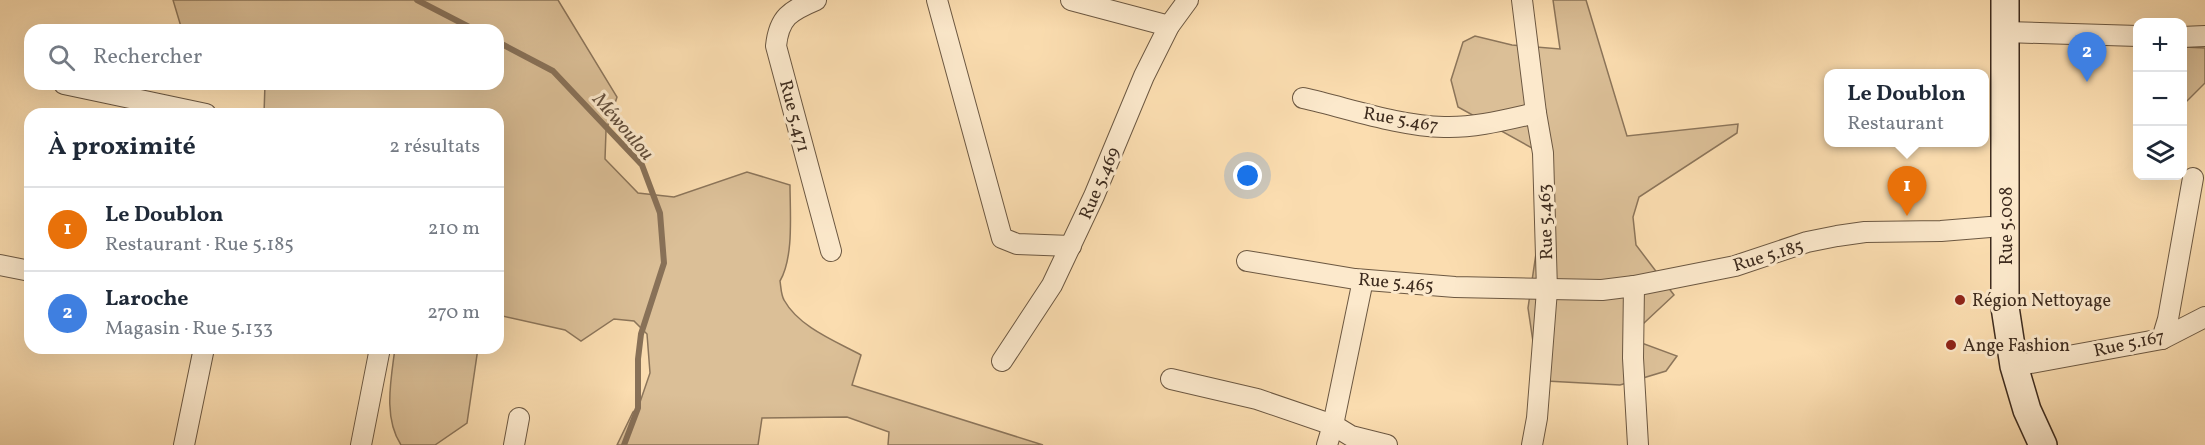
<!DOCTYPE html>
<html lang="fr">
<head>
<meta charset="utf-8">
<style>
  :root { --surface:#fff; --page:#f2f2f3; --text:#1f2937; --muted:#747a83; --line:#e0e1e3; --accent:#8f2418 }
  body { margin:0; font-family:Vollkorn,serif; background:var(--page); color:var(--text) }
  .controls { position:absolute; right:18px; top:18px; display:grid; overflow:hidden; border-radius:12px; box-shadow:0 6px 24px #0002 }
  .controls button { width:54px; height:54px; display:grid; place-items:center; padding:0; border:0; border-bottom:2px solid var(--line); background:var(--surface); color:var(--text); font:30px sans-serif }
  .you { position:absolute; left:1248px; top:176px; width:21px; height:21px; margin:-15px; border:4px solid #fff; border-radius:50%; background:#1a73e8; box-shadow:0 0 0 9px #1a73e833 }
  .badge { display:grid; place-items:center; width:39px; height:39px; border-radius:50%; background:var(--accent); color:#fff; font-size:20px; font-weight:700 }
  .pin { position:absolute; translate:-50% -50px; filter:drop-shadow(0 2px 3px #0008) }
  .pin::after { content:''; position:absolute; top:32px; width:21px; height:18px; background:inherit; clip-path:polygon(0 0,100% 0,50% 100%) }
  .popup { position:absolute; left:1824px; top:69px; width:165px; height:78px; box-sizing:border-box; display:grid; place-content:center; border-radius:12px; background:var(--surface); filter:drop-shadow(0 2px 4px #0005); font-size:20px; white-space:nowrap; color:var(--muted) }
  .popup b { font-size:22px; color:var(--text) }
  .popup::after { content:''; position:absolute; left:50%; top:100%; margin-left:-12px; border:12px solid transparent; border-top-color:var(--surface) }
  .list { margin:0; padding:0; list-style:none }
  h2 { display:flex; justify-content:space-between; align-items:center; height:78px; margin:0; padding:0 24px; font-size:26px }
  h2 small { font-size:20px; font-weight:400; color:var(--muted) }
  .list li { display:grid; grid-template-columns:39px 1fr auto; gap:18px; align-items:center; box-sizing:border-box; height:84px; padding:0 24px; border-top:2px solid var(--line) }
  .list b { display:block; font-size:22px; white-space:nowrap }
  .list p { margin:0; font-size:20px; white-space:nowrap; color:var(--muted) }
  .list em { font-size:20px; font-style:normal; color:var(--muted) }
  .icon { flex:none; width:33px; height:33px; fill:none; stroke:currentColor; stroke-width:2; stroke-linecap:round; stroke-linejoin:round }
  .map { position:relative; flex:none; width:2205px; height:445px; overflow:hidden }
  .search { position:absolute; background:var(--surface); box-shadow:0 6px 24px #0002; left:24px; top:24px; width:480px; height:66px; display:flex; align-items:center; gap:15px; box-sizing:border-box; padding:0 21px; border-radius:18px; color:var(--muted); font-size:22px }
  .panel { position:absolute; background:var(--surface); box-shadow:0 6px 24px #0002; left:24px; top:108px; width:480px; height:246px; border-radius:18px }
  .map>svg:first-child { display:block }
  .green { fill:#dbbf97; stroke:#8c755a; stroke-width:1.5 }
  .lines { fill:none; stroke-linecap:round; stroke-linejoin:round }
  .stream { stroke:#887158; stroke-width:6 }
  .minor-casing { stroke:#6c5842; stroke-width:22 }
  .secondary-casing { stroke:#3d2b1e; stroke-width:30 }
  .minor { stroke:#fce9cc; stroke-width:20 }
  .secondary { stroke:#fce9cc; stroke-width:27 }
  .poi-dot { fill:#8f2418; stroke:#fce9cc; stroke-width:2 }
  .labels { text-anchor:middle; stroke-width:6; stroke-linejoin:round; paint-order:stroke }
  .street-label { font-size:18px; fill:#3d2b1e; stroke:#fce9cc }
  .poi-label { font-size:18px; fill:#3d2b1e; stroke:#fce9cc; text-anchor:start }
  .water-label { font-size:20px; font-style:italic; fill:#624e3b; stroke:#fce9cc }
</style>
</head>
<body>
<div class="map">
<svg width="2205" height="445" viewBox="0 0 2205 445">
  <rect width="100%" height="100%" fill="#fbddb0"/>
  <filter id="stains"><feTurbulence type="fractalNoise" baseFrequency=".00333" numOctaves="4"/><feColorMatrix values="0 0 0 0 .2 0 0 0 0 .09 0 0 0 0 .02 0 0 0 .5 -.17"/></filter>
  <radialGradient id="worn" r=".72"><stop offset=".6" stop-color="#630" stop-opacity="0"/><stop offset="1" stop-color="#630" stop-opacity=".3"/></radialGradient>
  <!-- green -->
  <g class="green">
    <path d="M173 0H558L617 97 606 131 605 159 638 193 674 197 747 172 790 185C790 213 794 257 780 281 781 287 781 295 784 300 799 327 835 341 861 355L852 385 1043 445H888L889 432 847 417 762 418 758 445H617L633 412 638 408 650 373 647 334 634 321 614 319 581 341 565 330 498 315V114H264L265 84H498V30H182Z"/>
    <polygon points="1553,0 1586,0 1627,136 1738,124 1737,133 1639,197 1633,217 1636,245 1674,295 1628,338 1677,356 1666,371 1620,385 1546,381 1538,375 1528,308 1550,158 1458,107 1451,80 1463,42 1475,36 1512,45 1560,49"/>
    <polygon points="2184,47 2205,48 2205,83 2183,105"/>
    <path d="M395 348H478L467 423 435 445H401C383 417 391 380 395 348Z"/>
  </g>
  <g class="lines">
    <!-- stream -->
    <g class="stream">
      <polyline points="417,0 475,30"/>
      <polyline points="498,42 553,71 642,165 660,213 664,263 641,334 638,359 638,408 624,445"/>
    </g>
    <!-- minor casing -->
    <g class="minor-casing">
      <g id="minor">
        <path d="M816 0C790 11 779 17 776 46L831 251"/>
        <polyline points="937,0 1002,238 1017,244 1071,246"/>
        <polyline points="1071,0 1169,26"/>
        <polyline points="1522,0 1536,113 1543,153 1547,290 1537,418 1532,445"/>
        <polyline points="2005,32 2138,36"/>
        <polyline points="2182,37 2205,36"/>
        <polyline points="64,84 206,114"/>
        <path d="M1303 98C1348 108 1398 126 1444 127 1475 128 1505 120 1536 113"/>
        <polyline points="1247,261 1355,279 1455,287 1602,290 1634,286 1735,266 1807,242 1837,236 1865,232 1941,231 1990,227"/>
        <polyline points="0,265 30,271"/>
        <polyline points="1634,286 1633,358 1638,445"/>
        <polyline points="2162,339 2168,319 2193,178"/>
        <polyline points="1002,361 1052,285 1094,196 1144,76 1169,26 1188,0"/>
        <polyline points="2014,366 2162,339 2205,317"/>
        <polyline points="1171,379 1257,399 1333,425 1351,436 1387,445"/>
        <polyline points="184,445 204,348"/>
        <polyline points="361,445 380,348"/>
        <polyline points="514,445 519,418"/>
        <polyline points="1327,445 1333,425 1363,280"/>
      </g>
    </g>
    <!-- secondary casing -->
    <g class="secondary-casing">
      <polyline id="secondary" points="2005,0 2005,307 2014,366 2027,410 2043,445"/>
    </g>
    <!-- minor -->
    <use href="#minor" class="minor"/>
    <!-- secondary -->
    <use href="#secondary" class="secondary"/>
  </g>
  <!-- markers -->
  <g class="poi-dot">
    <circle cx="1960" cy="300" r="6"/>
    <circle cx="1951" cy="345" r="6"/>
  </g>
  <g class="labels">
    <!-- street labels -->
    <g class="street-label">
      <text transform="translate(795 116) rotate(75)" y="6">Rue 5.471</text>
      <text transform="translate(1401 119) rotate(10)" y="6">Rue 5.467</text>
      <text transform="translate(1099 183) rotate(-67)" y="6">Rue 5.469</text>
      <text transform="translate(1545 222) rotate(-92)" y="6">Rue 5.463</text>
      <text transform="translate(2006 226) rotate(-90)" y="6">Rue 5.008</text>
      <text transform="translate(1768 255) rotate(-17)" y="6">Rue 5.185</text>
      <text transform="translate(1396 282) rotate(5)" y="6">Rue 5.465</text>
      <text transform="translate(2129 343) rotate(-12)" y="6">Rue 5.167</text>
    </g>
    <!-- poi labels -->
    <g class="poi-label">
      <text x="1972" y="306">Région Nettoyage</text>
      <text x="1963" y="351">Ange Fashion</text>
    </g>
    <!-- water labels -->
    <g class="water-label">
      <text transform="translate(624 126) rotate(49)" y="7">Méwoulou</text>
    </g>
  </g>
  <rect width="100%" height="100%" filter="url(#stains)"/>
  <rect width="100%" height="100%" fill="url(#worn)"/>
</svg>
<div class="controls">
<button>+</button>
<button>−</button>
<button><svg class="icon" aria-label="layers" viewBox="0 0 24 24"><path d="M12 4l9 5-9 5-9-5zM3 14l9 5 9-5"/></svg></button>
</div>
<div class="you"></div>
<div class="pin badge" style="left:1907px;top:216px;background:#e8710a">1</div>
<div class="popup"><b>Le Doublon</b>Restaurant</div>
<div class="pin badge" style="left:2087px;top:82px;background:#3f7fe0">2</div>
<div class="search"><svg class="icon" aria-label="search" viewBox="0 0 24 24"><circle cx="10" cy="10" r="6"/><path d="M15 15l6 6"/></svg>Rechercher</div>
<section class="panel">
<h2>À proximité<small>2 résultats</small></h2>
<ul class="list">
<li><span class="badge" style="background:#e8710a">1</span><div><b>Le Doublon</b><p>Restaurant · Rue 5.185</p></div><em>210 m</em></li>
<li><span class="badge" style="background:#3f7fe0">2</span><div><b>Laroche</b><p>Magasin · Rue 5.133</p></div><em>270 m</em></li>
</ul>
</section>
</div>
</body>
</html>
